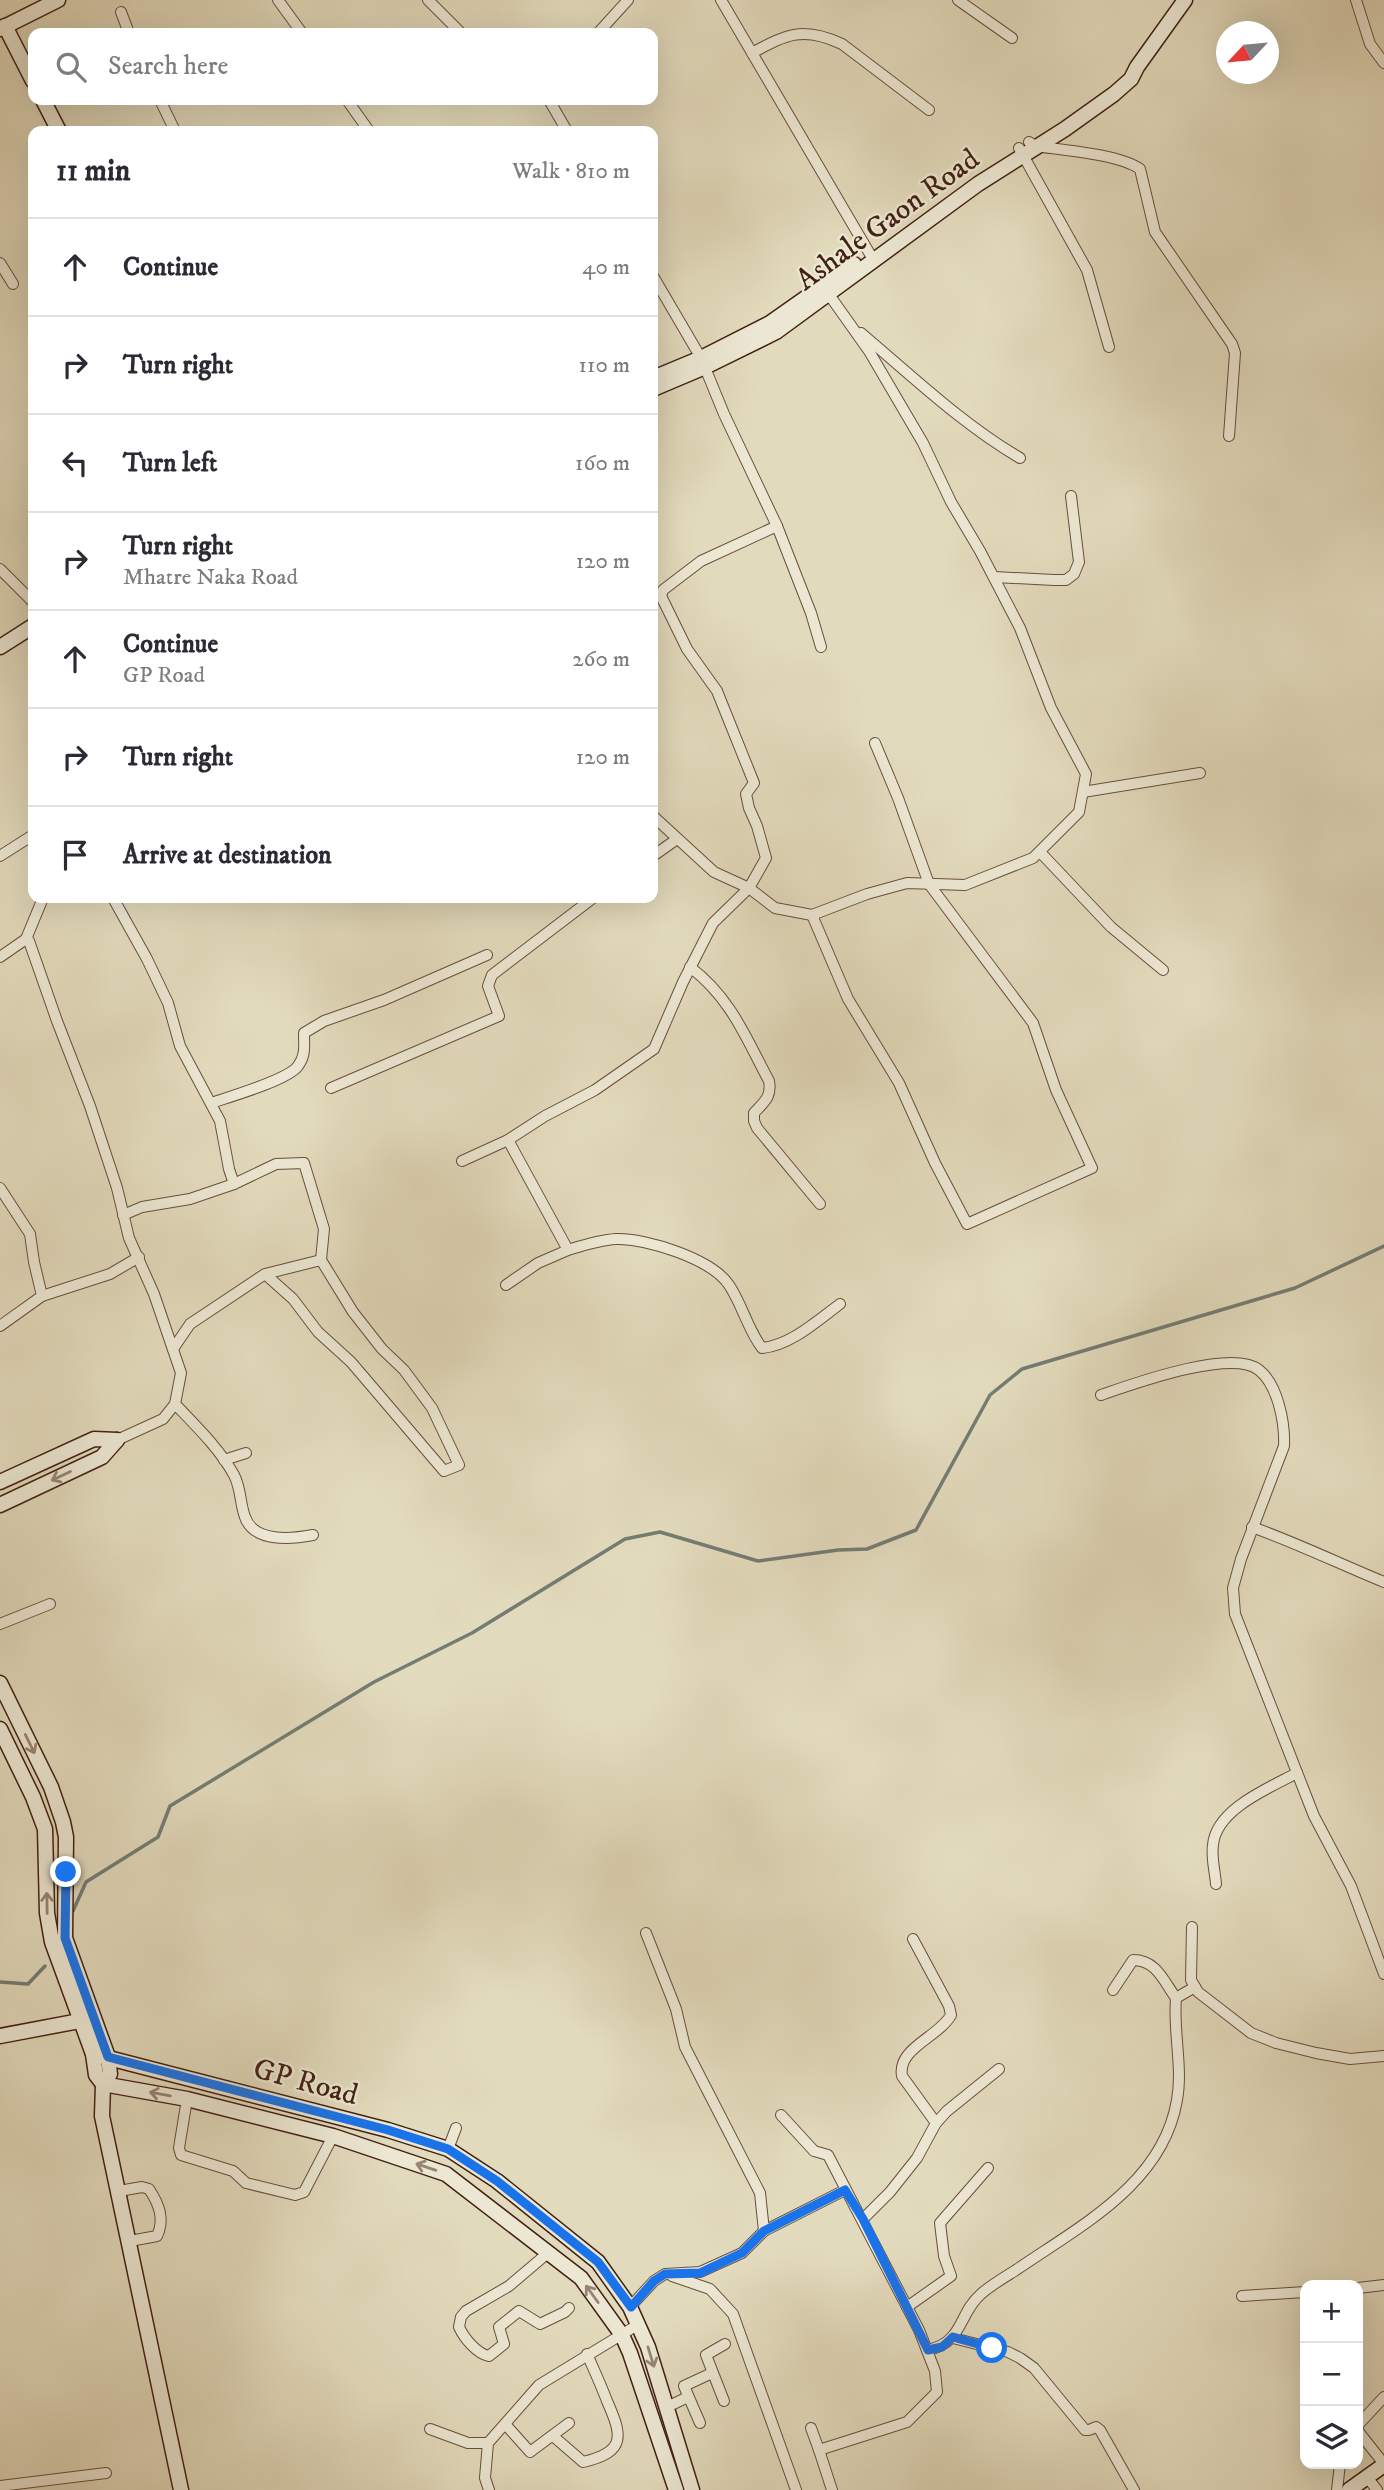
<!DOCTYPE html>
<html lang="en">
<head>
<meta charset="utf-8">
<style>
  :root { --surface:#fff; --page:#f2f2f3; --text:#2b2b33; --muted:#7c7c81; --line:#e1e1e2 }
  body { margin:0; font-family:"IM FELL DW Pica",serif; background:var(--page); color:var(--text) }
  .controls { position:absolute; right:21px; bottom:21px; display:grid; overflow:hidden; border-radius:14px; box-shadow:0 7px 28px #0002 }
  .controls button { width:63px; height:63px; display:grid; place-items:center; padding:0; border:0; border-bottom:2px solid var(--line); background:var(--surface); color:var(--text); font:35px sans-serif }
  .compass { position:absolute; left:1216px; top:21px; width:63px; height:63px; border-radius:50%; background:var(--surface); box-shadow:0 7px 28px #0002; rotate:244deg }
  .stop { position:absolute; width:21px; height:21px; margin:-16px; border:5px solid #1a73e8; border-radius:50%; background:#fff }
  .stop.end { background:#1a73e8; border-color:#fff; box-shadow:0 2px 7px #0008 }
  .list { margin:0; padding:0; list-style:none }
  h2 { display:flex; justify-content:space-between; align-items:center; height:91px; margin:0; padding:0 28px; font-size:30px }
  h2 small { font-size:23px; font-weight:400; color:var(--muted) }
  .list li { display:grid; grid-template-columns:46px 1fr auto; gap:21px; align-items:center; box-sizing:border-box; height:98px; padding:0 28px; border-top:2px solid var(--line) }
  .list b { display:block; font-size:26px; white-space:nowrap }
  .list p { margin:0; font-size:23px; white-space:nowrap; color:var(--muted) }
  .list em { font-size:23px; font-style:normal; color:var(--muted) }
  .icon { flex:none; width:38px; height:38px; fill:none; stroke:currentColor; stroke-width:2; stroke-linecap:round; stroke-linejoin:round }
  .map { position:relative; flex:none; width:1384px; height:2490px; overflow:hidden }
  .search { position:absolute; background:var(--surface); box-shadow:0 7px 28px #0002; left:28px; top:28px; width:630px; height:77px; display:flex; align-items:center; gap:18px; box-sizing:border-box; padding:0 24px; border-radius:14px; color:var(--muted); font-size:26px }
  .panel { position:absolute; background:var(--surface); box-shadow:0 7px 28px #0002; left:28px; top:126px; width:630px; height:777px; border-radius:14px }
  .map>svg:first-child { display:block }
  .lines { fill:none; stroke-linecap:round; stroke-linejoin:round }
  .stream { stroke:#747c74; stroke-width:3.5 }
  .street-casing { stroke:#6a4e3d; stroke-width:12 }
  .secondary-casing { stroke:#422013; stroke-width:17 }
  .street { stroke:#ece7d3; stroke-width:10 }
  .secondary { stroke:#ece7d3; stroke-width:14 }
  .oneway { stroke:#978473 }
  .route { stroke:#1a73e8; stroke-width:9 }
  .labels { text-anchor:middle; stroke-width:5; stroke-linejoin:round; paint-order:stroke }
  .street-label { font-size:30px; fill:#422013; stroke:#ece7d3 }
</style>
</head>
<body>
<div class="map">
<svg width="1384" height="2490" viewBox="0 0 1384 2490">
  <rect width="100%" height="100%" fill="#e2dabc"/>
  <filter id="stains"><feTurbulence type="fractalNoise" baseFrequency=".00286" numOctaves="4"/><feColorMatrix values="0 0 0 0 .2 0 0 0 0 .09 0 0 0 0 .02 0 0 0 .5 -.17"/></filter>
  <radialGradient id="worn" r=".72"><stop offset=".6" stop-color="#630" stop-opacity="0"/><stop offset="1" stop-color="#630" stop-opacity=".3"/></radialGradient>
  <g class="lines">
    <!-- stream -->
    <g class="stream">
      <polyline points="73,1911 86,1882 158,1837 170,1806 374,1682 472,1633 625,1539 660,1532 758,1561 838,1550 867,1549 916,1530 990,1395 1022,1369 1295,1288 1384,1246"/>
      <polyline points="0,1982 28,1984 45,1966"/>
    </g>
    <!-- street casing -->
    <g class="street-casing">
      <g id="street">
        <polyline points="278,0 302,33"/>
        <polyline points="428,0 461,33"/>
        <polyline points="721,0 874,261"/>
        <polyline points="958,0 1012,38"/>
        <polyline points="1356,0 1370,44 1384,63"/>
        <polyline points="121,12 129,33"/>
        <polyline points="598,33 628,0"/>
        <path d="M752 53C787 34 803 26 842 44L929 110"/>
        <polyline points="160,100 175,131"/>
        <polyline points="347,100 369,131"/>
        <polyline points="549,100 567,131"/>
        <path d="M1029 142 1035 146C1062 150 1118 154 1140 169L1155 232 1232 344 1235 353 1229 436"/>
        <polyline points="1019,148 1087,270 1109,347"/>
        <polyline points="0,263 13,284"/>
        <polyline points="653,276 701,358 724,414 777,526 811,613 821,647"/>
        <path d="M861 333C912 376 962 424 1020 458"/>
        <polyline points="0,569 33,602"/>
        <polyline points="994,577 1054,580 1066,580 1074,574 1079,562 1071,496"/>
        <polyline points="1083,792 1200,773"/>
        <polyline points="653,816 714,872 749,888 775,908 812,915"/>
        <polyline points="1040,852 1111,927 1163,970"/>
        <polyline points="0,856 33,835"/>
        <polyline points="653,856 677,839"/>
        <polyline points="113,898 147,959 168,1003 180,1046 220,1121 229,1169 234,1184"/>
        <polyline points="812,915 848,999 899,1083 935,1163 967,1224 1092,1168 1056,1090 1033,1023 929,884 898,798 875,743"/>
        <polyline points="812,915 867,894 907,883 965,885 1033,858 1079,812 1086,774 1051,708 1020,628 980,551 951,502 923,443 869,351 825,289"/>
        <polyline points="26,939 43,898"/>
        <polyline points="0,957 26,939 29,941 57,1021 90,1106 117,1188 129,1238 154,1294 181,1373 175,1404 163,1419 117,1440"/>
        <path d="M690 967C731 998 746 1038 769 1081 772 1097 764 1102 754 1113V1121L757 1128 820 1204"/>
        <polyline points="331,1088 499,1016 488,986 492,975 593,898"/>
        <path d="M211 1103C229 1097 288 1080 298 1066 306 1055 304 1046 304 1033L324 1021 384 1000 487 955"/>
        <polyline points="462,1161 508,1140"/>
        <polyline points="0,1188 30,1234 34,1262 42,1296"/>
        <polyline points="123,1215 142,1207 190,1199 234,1184 276,1164 304,1163 324,1229 321,1260"/>
        <path d="M568 1250C584 1245 599 1240 616 1239 646 1238 712 1259 729 1285 742 1304 748 1330 762 1348 791 1345 817 1321 840 1304"/>
        <polyline points="506,1285 538,1263 568,1250 508,1140 545,1116 595,1090 654,1049 683,982 713,923 749,888 766,858 757,826 749,808 746,794 754,783 717,691 687,649 661,596 663,590 701,561 777,526"/>
        <polyline points="0,1326 42,1296 110,1274 139,1257"/>
        <polyline points="173,1349 190,1324 265,1274 321,1260 353,1312 382,1349 404,1370 432,1408 459,1465 444,1471 351,1362 318,1332 293,1299 265,1274"/>
        <path d="M1101 1395C1133 1384 1232 1348 1259 1370 1278 1385 1285 1423 1284 1446L1241 1559 1233 1588 1235 1614 1314 1816 1351 1886 1384 1974"/>
        <path d="M175 1404C196 1426 219 1448 234 1475 241 1488 240 1504 245 1517 254 1543 292 1539 313 1535"/>
        <polyline points="224,1460 246,1453"/>
        <path d="M1252 1527C1297 1543 1340 1564 1384 1582"/>
        <polyline points="0,1624 50,1604"/>
        <path d="M1216 1884C1215 1871 1211 1857 1213 1845 1216 1809 1269 1788 1297 1773"/>
        <polyline points="1192,1927 1191,1980 1198,1992 1251,2033 1276,2043 1316,2053 1350,2059 1384,2056"/>
        <path d="M913 1939 949 2006 951 2015C939 2037 897 2048 902 2076L936 2123"/>
        <path d="M1113 1990 1133 1960C1157 1960 1164 1982 1176 1998"/>
        <polyline points="187,2099 179,2148 181,2155 233,2171 246,2183 295,2195 304,2192 333,2136"/>
        <polyline points="781,2115 814,2151 828,2155 919,2330 935,2371 937,2392 907,2422 819,2450 811,2428"/>
        <polyline points="448,2149 456,2128"/>
        <path d="M119 2191 142 2187 149 2189C159 2204 165 2219 157 2236L130 2241"/>
        <polyline points="863,2219 890,2192 917,2158 936,2123 947,2111 999,2069"/>
        <polyline points="764,2231 845,2190"/>
        <path d="M549 2252 509 2286 466 2311 461 2317 459 2327C464 2338 477 2354 489 2356L504 2344 499 2327 519 2311 540 2324 565 2312 569 2308"/>
        <polyline points="672,2276 710,2289 733,2314 796,2490"/>
        <polyline points="1358,2288 1384,2285"/>
        <polyline points="1242,2296 1305,2292"/>
        <polyline points="630,2307 654,2281 665,2274 700,2272 742,2253 764,2231 760,2193 685,2047 676,2009 646,1933"/>
        <polyline points="907,2307 951,2276 944,2256 940,2223 988,2168"/>
        <polyline points="953,2338 1008,2352 1020,2358 1034,2368 1085,2430 1089,2430 1096,2427 1100,2430 1134,2490"/>
        <path d="M928 2350C964 2342 958 2314 981 2294 991 2285 1005 2277 1016 2270 1080 2226 1163 2184 1177 2100 1183 2067 1173 2032 1176 1998L1195 1987"/>
        <polyline points="724,2401 706,2355 725,2344"/>
        <polyline points="667,2407 688,2397"/>
        <polyline points="700,2423 684,2386 712,2373"/>
        <polyline points="505,2424 530,2452 569,2423"/>
        <polyline points="1358,2425 1384,2397"/>
        <polyline points="430,2429 468,2443 488,2443"/>
        <polyline points="1358,2431 1384,2464"/>
        <path d="M553 2436 583 2462C627 2452 622 2435 607 2401 601 2385 594 2370 587 2354"/>
        <polyline points="819,2450 832,2490"/>
        <polyline points="1367,2477 1377,2490"/>
        <polyline points="0,2486 106,2473"/>
        <polyline points="489,2490 485,2478 488,2443 539,2385 639,2324"/>
        <polyline points="1337,2490 1340,2464"/>
      </g>
    </g>
    <!-- secondary casing -->
    <g class="secondary-casing">
      <g id="secondary">
        <polyline points="5,26 33,81"/>
        <polyline points="0,29 58,0"/>
        <polyline points="43,100 59,131"/>
        <polyline points="653,378 701,358 770,323 854,264"/>
        <polyline points="653,389 705,367 776,332 978,184 1065,129 1114,94 1131,79 1137,67 1185,0"/>
        <polyline points="0,647 33,626"/>
        <polyline points="0,1482 94,1439 117,1440"/>
        <polyline points="0,1505 102,1457 117,1440"/>
        <polyline points="0,1683 51,1787 63,1822 66,1837 65,1938 108,2057 110,2074 103,2084 102,2116 181,2490"/>
        <polyline points="0,1729 33,1797 45,1829 47,1913 52,1942 93,2054 96,2075 103,2084"/>
        <polyline points="0,2036 90,2019"/>
        <polyline points="93,2054 388,2130 448,2149 497,2181 598,2262 630,2307 648,2347 692,2490"/>
        <polyline points="103,2084 187,2099 333,2136 446,2174 581,2278 622,2335 630,2353 676,2490"/>
        <polyline points="1349,2490 1384,2465"/>
      </g>
    </g>
    <!-- street -->
    <use href="#street" class="street"/>
    <!-- secondary -->
    <use href="#secondary" class="secondary"/>
  </g>
  <!-- one-way arrows -->
  <defs><path id="oneway-shaft" d="M-6 0H5M1.5-3L5.5 0L1.5 3" fill="none" stroke-width="1.6" stroke-linecap="round" stroke-linejoin="round" transform="scale(1.75)"/></defs>
  <g class="oneway">
    <use href="#oneway-shaft" transform="translate(61 1476) rotate(155)"/>
    <use href="#oneway-shaft" transform="translate(30 1744) rotate(64)"/>
    <use href="#oneway-shaft" transform="translate(47 1903) rotate(-91)"/>
    <use href="#oneway-shaft" transform="translate(160 2094) rotate(-170)"/>
    <use href="#oneway-shaft" transform="translate(426 2167) rotate(-161)"/>
    <use href="#oneway-shaft" transform="translate(592 2294) rotate(-126)"/>
    <use href="#oneway-shaft" transform="translate(651 2357) rotate(73)"/>
  </g>
  <g class="lines">
    <!-- route -->
    <polyline class="route" points="66,1872 65,1938 108,2057 388,2130 448,2149 497,2181 598,2262 631,2307 654,2281 665,2274 700,2273 742,2253 764,2231 845,2190 863,2219 928,2350 942,2347 953,2337 992,2348"/>
  </g>
  <g class="labels">
    <!-- street labels -->
    <g class="street-label">
      <text transform="translate(887 219) rotate(-36)" y="10">Ashale Gaon Road</text>
      <text transform="translate(306 2081) rotate(15)" y="10">GP Road</text>
    </g>
  </g>
  <rect width="100%" height="100%" filter="url(#stains)"/>
  <rect width="100%" height="100%" fill="url(#worn)"/>
</svg>
<div class="controls">
<button>+</button>
<button>−</button>
<button><svg class="icon" aria-label="layers" viewBox="0 0 24 24"><path d="M12 4l9 5-9 5-9-5zM3 14l9 5 9-5"/></svg></button>
</div>
<svg class="compass" viewBox="-18 -18 36 36"><path d="M0-13l5 13h-10z" fill="#e53935"/><path d="M0 13l5-13h-10z" fill="#7c7c81"/></svg>
<div class="stop" style="left:992px;top:2348px"></div>
<div class="stop end" style="left:66px;top:1872px"></div>
<div class="search"><svg class="icon" aria-label="search" viewBox="0 0 24 24"><circle cx="10" cy="10" r="6"/><path d="M15 15l6 6"/></svg>Search here</div>
<section class="panel">
<h2>11 min<small>Walk · 810 m</small></h2>
<ul class="list">
<li><svg class="icon" aria-label="ahead" viewBox="0 0 24 24"><path d="M12 20V5M6 11l6-6 6 6"/></svg><div><b>Continue</b></div><em>40 m</em></li>
<li><svg class="icon" aria-label="right" viewBox="0 0 24 24"><path d="M7 20v-9h11M14 6l5 5-5 5"/></svg><div><b>Turn right</b></div><em>110 m</em></li>
<li><svg class="icon" aria-label="left" viewBox="0 0 24 24"><path d="M17 20v-9H6M10 6l-5 5 5 5"/></svg><div><b>Turn left</b></div><em>160 m</em></li>
<li><svg class="icon" aria-label="right" viewBox="0 0 24 24"><path d="M7 20v-9h11M14 6l5 5-5 5"/></svg><div><b>Turn right</b><p>Mhatre Naka Road</p></div><em>120 m</em></li>
<li><svg class="icon" aria-label="ahead" viewBox="0 0 24 24"><path d="M12 20V5M6 11l6-6 6 6"/></svg><div><b>Continue</b><p>GP Road</p></div><em>260 m</em></li>
<li><svg class="icon" aria-label="right" viewBox="0 0 24 24"><path d="M7 20v-9h11M14 6l5 5-5 5"/></svg><div><b>Turn right</b></div><em>120 m</em></li>
<li><svg class="icon" aria-label="arrive" viewBox="0 0 24 24"><path d="M6 21V4h12l-3 4 3 4H6"/></svg><div><b>Arrive at destination</b></div></li>
</ul>
</section>
</div>
</body>
</html>
